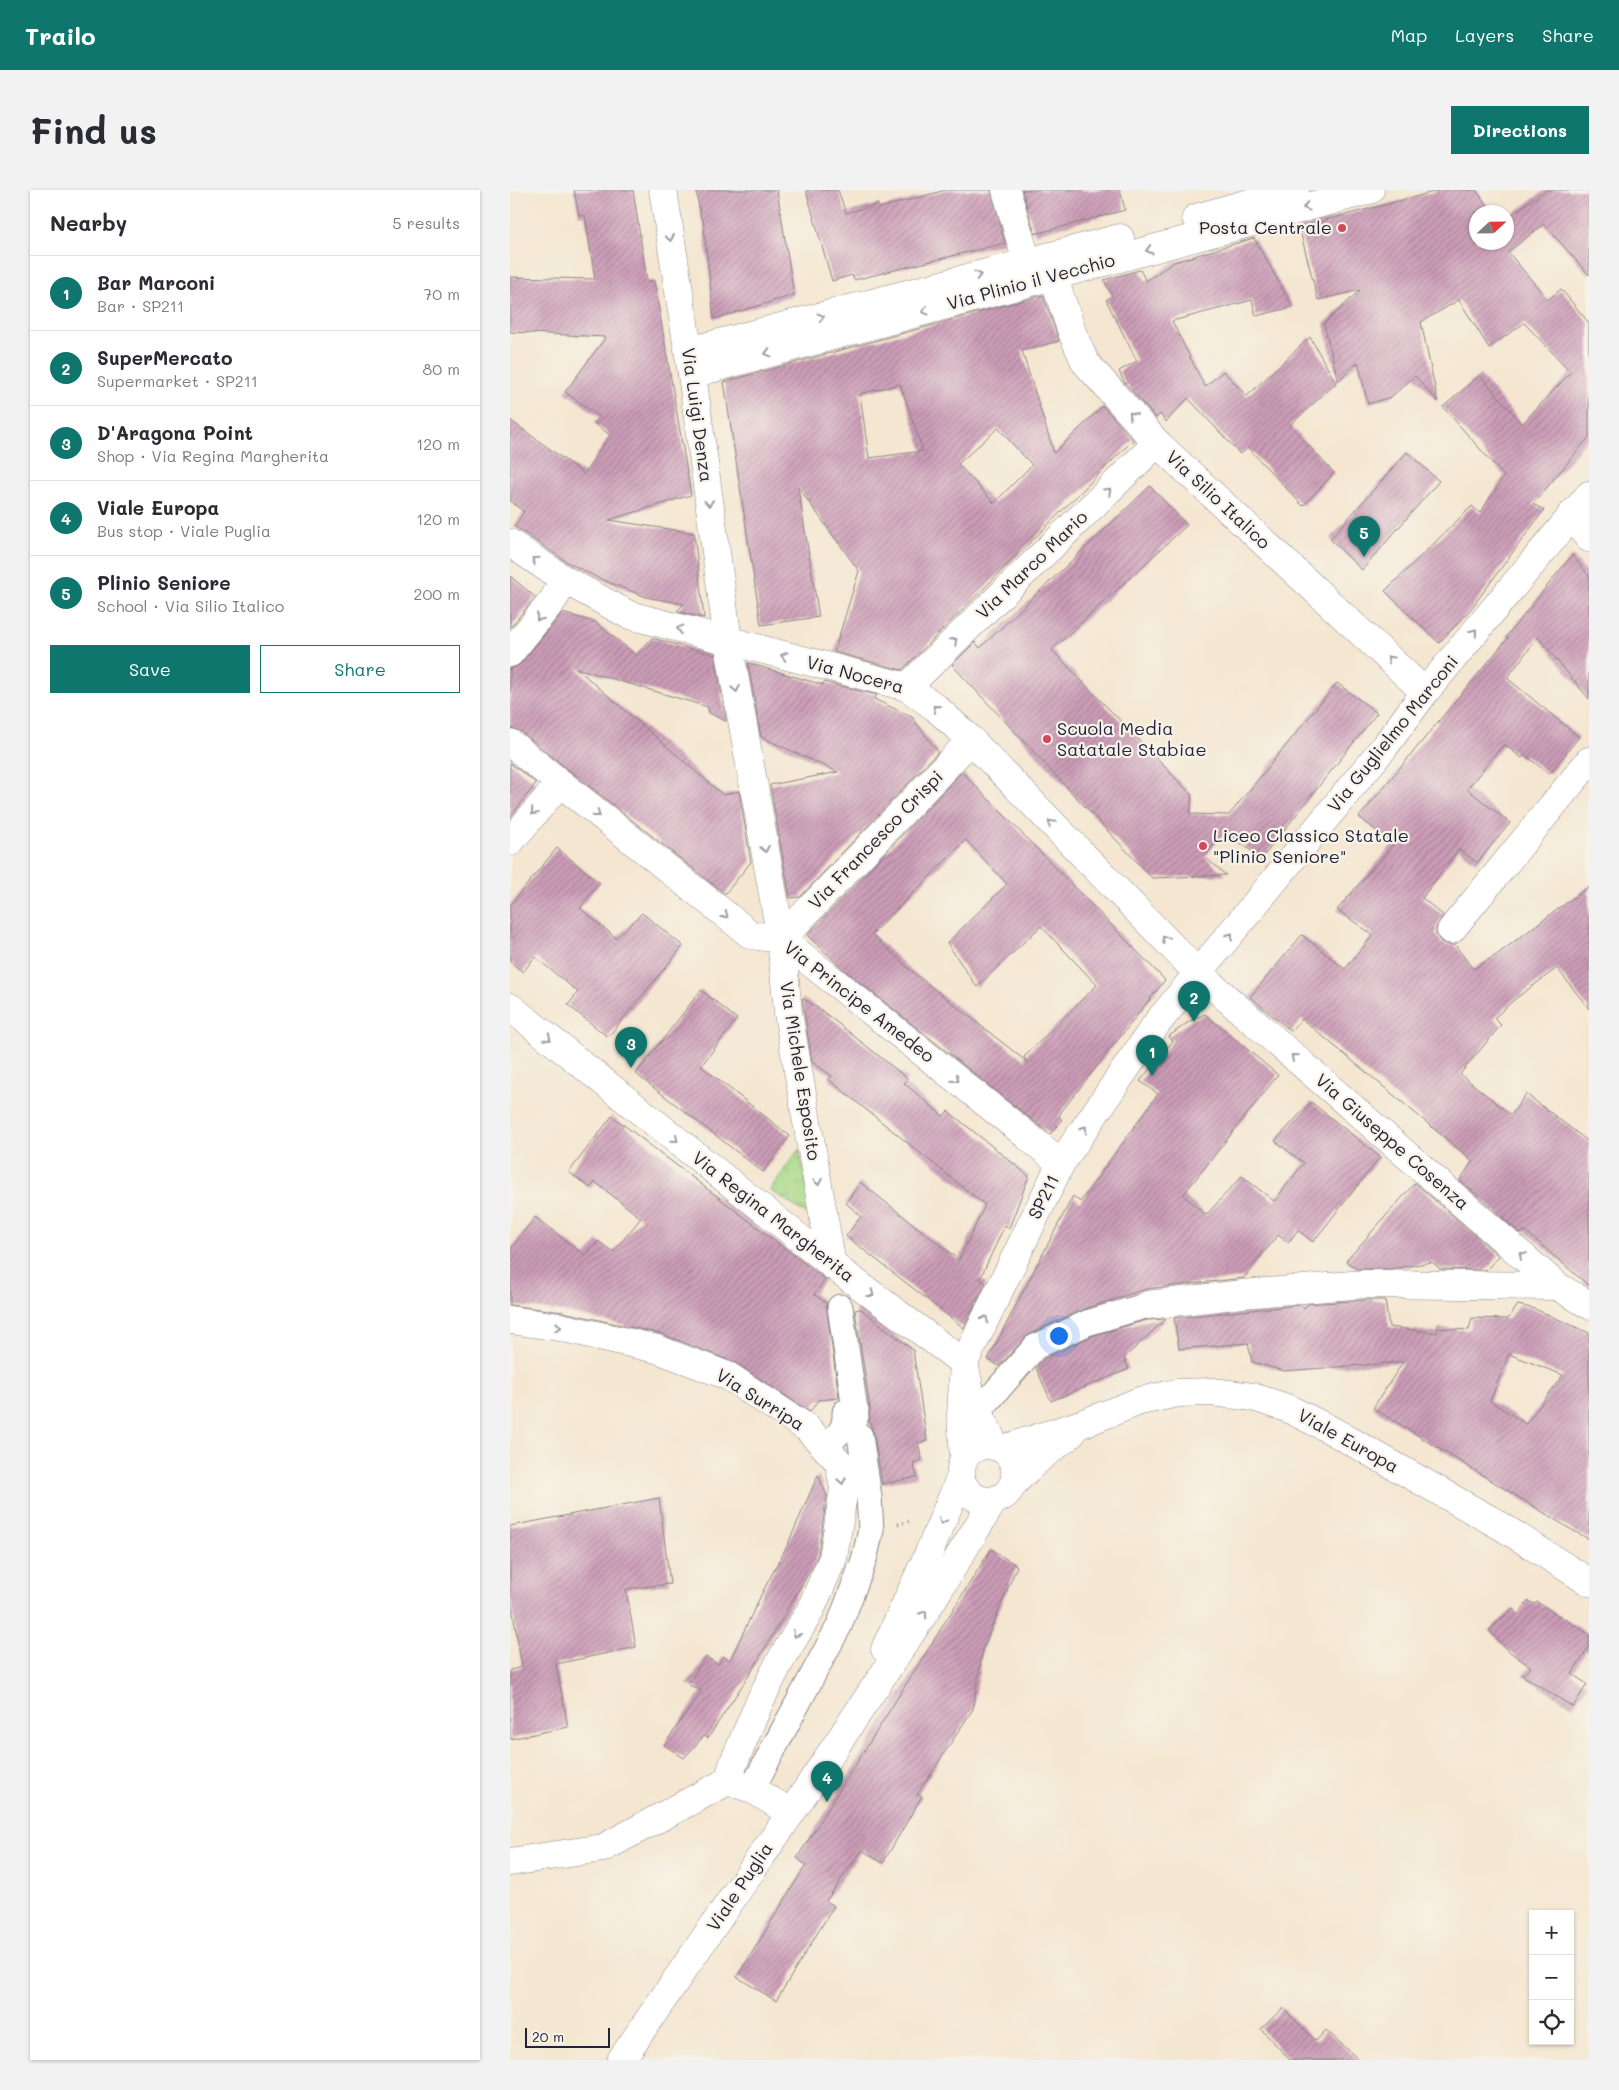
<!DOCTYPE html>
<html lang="en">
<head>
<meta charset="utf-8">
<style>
  :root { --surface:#fff; --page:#f2f2f3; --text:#2b2b33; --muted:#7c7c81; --line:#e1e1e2; --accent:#0f766e }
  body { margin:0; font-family:Mali,sans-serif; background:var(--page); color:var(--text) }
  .controls { position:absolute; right:15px; bottom:15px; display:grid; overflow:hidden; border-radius:0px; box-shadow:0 1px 4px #0004 }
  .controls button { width:45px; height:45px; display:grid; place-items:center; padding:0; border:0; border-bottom:1px solid var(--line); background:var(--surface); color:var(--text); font:25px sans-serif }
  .compass { position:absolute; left:959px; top:15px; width:45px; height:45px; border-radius:50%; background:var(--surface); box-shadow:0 1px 4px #0004; rotate:68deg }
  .scale { position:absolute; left:15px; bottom:12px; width:85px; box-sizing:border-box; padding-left:5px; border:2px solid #22223b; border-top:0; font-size:14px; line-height:18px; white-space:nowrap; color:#22223b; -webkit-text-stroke:4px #f7f3e8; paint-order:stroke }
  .you { position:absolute; left:548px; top:1145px; width:18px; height:18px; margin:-12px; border:4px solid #fff; border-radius:50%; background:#1a73e8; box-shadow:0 0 0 8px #1a73e833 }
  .badge { display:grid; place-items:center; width:32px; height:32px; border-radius:50%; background:var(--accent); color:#fff; font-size:16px; font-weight:700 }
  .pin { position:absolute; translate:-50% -41px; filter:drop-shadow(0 1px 2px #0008) }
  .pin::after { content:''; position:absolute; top:26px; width:18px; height:15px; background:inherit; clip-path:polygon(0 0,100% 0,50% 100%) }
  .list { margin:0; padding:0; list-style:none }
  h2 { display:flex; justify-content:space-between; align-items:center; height:65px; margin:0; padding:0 20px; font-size:21px }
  h2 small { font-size:16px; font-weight:400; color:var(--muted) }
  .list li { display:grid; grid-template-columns:32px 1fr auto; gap:15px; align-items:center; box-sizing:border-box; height:75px; padding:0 20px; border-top:1px solid var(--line) }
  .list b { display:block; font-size:19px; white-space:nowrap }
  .list p { margin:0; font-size:16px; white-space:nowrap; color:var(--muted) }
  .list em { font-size:16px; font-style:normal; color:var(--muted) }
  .actions { display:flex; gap:10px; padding:15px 20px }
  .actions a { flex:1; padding:11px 0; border:1px solid var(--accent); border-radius:0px; text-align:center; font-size:18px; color:var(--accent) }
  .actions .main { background:var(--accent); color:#fff }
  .icon { flex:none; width:28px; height:28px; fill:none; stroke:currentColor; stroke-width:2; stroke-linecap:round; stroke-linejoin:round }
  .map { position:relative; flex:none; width:1079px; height:1870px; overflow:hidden; border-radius:0px }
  header { display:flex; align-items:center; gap:30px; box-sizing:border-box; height:70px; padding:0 25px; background:var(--accent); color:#fff }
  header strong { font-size:24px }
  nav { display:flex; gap:28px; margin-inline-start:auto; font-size:18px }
  .intro { display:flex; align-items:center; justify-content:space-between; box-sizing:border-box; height:120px; padding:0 30px }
  h1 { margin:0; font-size:35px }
  .button { padding:12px 22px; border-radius:0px; background:var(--accent); color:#fff; font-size:18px; font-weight:700 }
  main { display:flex; gap:30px; padding:0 30px }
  aside { flex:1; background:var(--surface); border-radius:0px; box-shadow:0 1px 4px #0004 }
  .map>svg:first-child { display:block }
  .grass { fill:url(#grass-tufts); stroke:#647e61 }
  .building { fill:url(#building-hatch); fill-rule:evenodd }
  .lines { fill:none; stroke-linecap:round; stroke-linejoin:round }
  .pedestrian-casing { stroke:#8b8486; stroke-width:27 }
  .minor-casing { stroke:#8b8486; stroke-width:29 }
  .tertiary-casing { stroke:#8b8486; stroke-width:29 }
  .secondary-casing { stroke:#8b8486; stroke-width:29 }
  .path { stroke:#8b8486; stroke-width:3; stroke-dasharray:1 4; stroke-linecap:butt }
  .pedestrian { stroke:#fff; stroke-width:25 }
  .minor { stroke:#fff; stroke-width:28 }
  .tertiary { stroke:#fff; stroke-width:28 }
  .secondary { stroke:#fff; stroke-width:28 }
  .oneway { stroke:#9c9ca7 }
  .poi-dot { fill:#d1495b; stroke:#f7f3e8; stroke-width:2 }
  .labels { text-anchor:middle; stroke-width:4.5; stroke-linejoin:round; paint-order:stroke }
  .poi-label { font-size:18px; fill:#22223b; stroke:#f7f3e8; text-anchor:start }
  .street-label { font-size:18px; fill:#22223b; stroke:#f7f3e8 }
</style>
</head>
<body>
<header>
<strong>Trailo</strong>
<nav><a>Map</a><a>Layers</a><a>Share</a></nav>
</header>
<div class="intro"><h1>Find us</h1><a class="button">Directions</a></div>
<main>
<aside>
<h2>Nearby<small>5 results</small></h2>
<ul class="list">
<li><span class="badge">1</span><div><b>Bar Marconi</b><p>Bar · SP211</p></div><em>70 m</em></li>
<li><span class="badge">2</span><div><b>SuperMercato</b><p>Supermarket · SP211</p></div><em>80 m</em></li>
<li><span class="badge">3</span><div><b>D'Aragona Point</b><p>Shop · Via Regina Margherita</p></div><em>120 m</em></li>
<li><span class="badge">4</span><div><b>Viale Europa</b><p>Bus stop · Viale Puglia</p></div><em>120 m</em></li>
<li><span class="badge">5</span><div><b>Plinio Seniore</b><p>School · Via Silio Italico</p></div><em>200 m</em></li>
</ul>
<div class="actions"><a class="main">Save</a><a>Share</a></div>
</aside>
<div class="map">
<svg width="1079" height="1870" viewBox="0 0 1079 1870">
  <defs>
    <pattern id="grass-tufts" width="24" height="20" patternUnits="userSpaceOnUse" patternTransform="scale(1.25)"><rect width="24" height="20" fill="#a7d987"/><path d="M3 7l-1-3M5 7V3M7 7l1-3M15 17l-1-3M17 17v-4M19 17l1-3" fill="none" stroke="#8fba75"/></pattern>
    <pattern id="building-hatch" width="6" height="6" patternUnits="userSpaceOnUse" patternTransform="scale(1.25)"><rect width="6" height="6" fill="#cc9cb7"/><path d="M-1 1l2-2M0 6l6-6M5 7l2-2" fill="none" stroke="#a57f96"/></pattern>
  </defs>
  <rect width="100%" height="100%" fill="#f7f3e8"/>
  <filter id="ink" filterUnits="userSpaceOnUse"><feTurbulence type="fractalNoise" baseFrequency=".02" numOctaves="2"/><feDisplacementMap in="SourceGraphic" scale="10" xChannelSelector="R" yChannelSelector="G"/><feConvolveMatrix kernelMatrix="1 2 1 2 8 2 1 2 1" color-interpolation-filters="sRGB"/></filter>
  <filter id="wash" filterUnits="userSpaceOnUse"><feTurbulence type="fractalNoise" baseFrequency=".0096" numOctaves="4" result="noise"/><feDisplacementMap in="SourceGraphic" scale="20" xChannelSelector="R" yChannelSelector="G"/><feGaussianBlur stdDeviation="1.12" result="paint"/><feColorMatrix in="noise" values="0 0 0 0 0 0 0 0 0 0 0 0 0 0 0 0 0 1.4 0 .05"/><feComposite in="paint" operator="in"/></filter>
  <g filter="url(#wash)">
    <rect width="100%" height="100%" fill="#f4e6d0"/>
    <!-- grass -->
    <polygon class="grass" points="289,959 304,1029 260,1000"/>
    <g id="blocks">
      <!-- building -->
      <g class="building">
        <polygon points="64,0 123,0 137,91 144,91 181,305 99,330 184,343 194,428 167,421 174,414 136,407 88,388 57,372 4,336 14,322 0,311 0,230 74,284 100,245 84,233 90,227 55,202 96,147 0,142 0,87 85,89 75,25 69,26"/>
        <polygon points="186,0 267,0 284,105 204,129 193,29 191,29"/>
        <polygon points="296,0 328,0 336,23 368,14 369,18 436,0 481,0 495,53 344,90 342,85 322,91"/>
        <polygon points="512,0 610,0 615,20 525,44"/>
        <polygon points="931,0 966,0 982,22 966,22 966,52 996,52 996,28 1036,0 1079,0 1079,85 1034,34 998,62 1038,110 1051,99 1079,133 1079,247 1023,314 1034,320 960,420 929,453 875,401 962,316 970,323 994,286 933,217 970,185 1012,234 1061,182 1014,133 979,158 949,110 911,132 928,212 905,186 881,207 858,214 848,172 828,191 814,134 850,100 808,110 789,37"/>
        <polygon points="744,48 783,117 746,126 742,110 662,131 695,197 713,181 737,206 800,147 826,193 780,235 824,283 793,316 738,258 730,264 678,208 656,232 650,224 646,228 614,192 609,181 627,171 596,110 602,106 594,90 630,80 636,91 664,72"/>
        <path d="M533 105 549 151 512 161 544 263 593 216 623 250 392 480 324 462 349 381 288 297 309 427 251 435 214 192ZM390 194 413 261 359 268 350 204ZM488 238 522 275 484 313 448 274Z"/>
        <polygon points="897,262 929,291 852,380 820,349"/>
        <polygon points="640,296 677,335 542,460 682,605 680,624 719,625 827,493 867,523 752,668 714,642 695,667 716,685 642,688 442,475 465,452 470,458"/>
        <polygon points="1062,365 1079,386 1079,509 1028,447 997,488 1069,547 1039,584 1015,565 1012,568 994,554 957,599 1000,633 967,673 949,659 912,708 933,725 926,738 926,745 931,752 938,755 945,755 963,779 985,766 1079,696 1079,819 1047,778 1005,809 984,828 991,835 950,884 1001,925 1016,904 1079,952 1079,1096 1014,1040 1011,1044 950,990 963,971 792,829 781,841 740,807 792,745 835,779 863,745 827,720 883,654 849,627 998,448 996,447"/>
        <polygon points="0,386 25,407 0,438"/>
        <polygon points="52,423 85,432 126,465 142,448 205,465 216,531 199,523 198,517 66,478 213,605 229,601 241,672 215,704 10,541 0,538 0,478 6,477 12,473"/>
        <polygon points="238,473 313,495 314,492 367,505 364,509 402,527 428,562 290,707 280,708 260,595 328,582 251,547"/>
        <polygon points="0,573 26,593 0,628"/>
        <path d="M452 582 655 790 551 922 549 927 552 930 540 944 332 778 297 745ZM456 650 497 694 437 753 467 797 531 736 587 795 514 867 517 872 399 779 362 744Z"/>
        <polygon points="47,658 90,693 70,718 106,748 132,723 173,756 98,847 58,815 68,802 25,767 13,782 0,772 0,715"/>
        <polygon points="191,800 227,829 191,876 280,946 253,982 126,884"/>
        <polygon points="292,808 311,820 398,889 394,893 433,926 438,921 519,986 499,1038 495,1035 470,1089 476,1093 454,1138 336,1046 351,1026 336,1013 350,992 449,1070 475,1015 318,889 322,886 302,872"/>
        <polygon points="695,824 768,885 673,1005 696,1025 732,986 764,1011 794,973 765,951 801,912 870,967 803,1052 788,1040 778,1053 768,1045 734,1088 636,1099 571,1120 519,1144 489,1176 478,1169 563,1006 570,1012 648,904 630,891 663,851 658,847 680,831"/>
        <polygon points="102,926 315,1089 304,1104 316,1113 329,1208 308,1210 300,1222 226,1173 152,1144 53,1122 0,1115 0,1060 25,1027 76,1066 88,1051 103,1062 131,1028 85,992 80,998 59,982"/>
        <polygon points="905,993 989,1066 976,1080 930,1079 922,1072 881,1079 847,1079 836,1071"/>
        <path d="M855 1110H875L879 1137 927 1143 928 1138 959 1140 962 1128 998 1129 1008 1115 1025 1119 1079 1143V1349L1062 1340 863 1218 893 1172 774 1181 742 1172 738 1153 669 1159 664 1128 790 1115 794 1118 798 1114ZM999 1164 1053 1185 1016 1234 980 1211Z"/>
        <polygon points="351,1119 403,1160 417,1251 408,1253 412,1270 403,1273 407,1287 372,1294 364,1244 359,1231 360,1218 345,1120"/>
        <polygon points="656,1129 614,1168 619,1179 541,1211 526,1178 534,1169 582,1146 637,1130"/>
        <polygon points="308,1285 317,1306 308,1364 301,1379 241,1482 198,1548 194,1546 174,1568 154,1555 192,1501 177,1494 196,1467 208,1474 213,1466 220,1470 253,1401 277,1356"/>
        <polygon points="149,1308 160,1394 116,1399 126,1457 46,1474 58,1537 0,1549 0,1480 12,1477 0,1405 0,1336"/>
        <polygon points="481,1359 507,1376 473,1458 463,1519 407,1605 412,1606 373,1673 352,1660 316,1711 324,1716 266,1811 227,1787 296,1675 287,1668"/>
        <polygon points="1018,1411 1025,1414 1027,1412 1079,1444 1079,1456 1062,1484 1077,1494 1063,1517 1012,1485 1021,1477 997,1460 979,1440 1003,1419 1008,1425"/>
        <polygon points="773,1818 806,1851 816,1840 849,1870 780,1870 751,1839"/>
      </g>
    </g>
  </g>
  <g filter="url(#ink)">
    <use href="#blocks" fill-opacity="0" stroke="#8b8486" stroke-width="1"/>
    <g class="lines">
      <!-- pedestrian casing -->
      <g class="pedestrian-casing">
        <g id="pedestrian">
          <polyline points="330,1117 346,1226"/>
          <polyline points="468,1222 525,1157 577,1133 638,1115"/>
          <path d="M313 1255C328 1246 336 1240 335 1222L346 1220"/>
          <polyline points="242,1599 329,1436 354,1370 361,1340 359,1307 350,1246"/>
        </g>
      </g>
      <!-- minor casing -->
      <g class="minor-casing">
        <g id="minor">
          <polyline points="153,0 182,184 218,451 271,749 278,823 322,1075"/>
          <polyline points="496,0 517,72"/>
          <polyline points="686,28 785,0"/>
          <polyline points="538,70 562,142 575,172 647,253 915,502"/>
          <polyline points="179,161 610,48"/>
          <polyline points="182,184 860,0"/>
          <polyline points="1061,325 1079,348"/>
          <polyline points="0,353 55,390 119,425 397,497 425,517 461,550 689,784 1047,1096 1079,1115"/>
          <polyline points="0,463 43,410 55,390"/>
          <polyline points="397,497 647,253"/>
          <polyline points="0,553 241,745 271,749 551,973"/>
          <polyline points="0,652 49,594"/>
          <polyline points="941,740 1079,571"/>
          <polyline points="271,749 461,550"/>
          <polyline points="0,817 333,1083 454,1173 451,1225 454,1268"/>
          <polyline points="638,1115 733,1104 854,1094 1047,1096"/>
          <polyline points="0,1130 50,1137 147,1159 218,1186 297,1238 329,1272 334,1299 323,1368 300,1421 268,1475 250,1511 224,1572 218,1591"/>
          <polyline points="218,1591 242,1599 281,1623"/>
          <polyline points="0,1672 93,1658 218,1591"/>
        </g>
      </g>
      <!-- tertiary casing -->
      <g class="tertiary-casing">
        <polyline id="tertiary" points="485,1256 461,1206 454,1173 551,973 647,833 875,556 915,502 1079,305"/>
      </g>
      <!-- secondary casing -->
      <g class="secondary-casing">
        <g id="secondary">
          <polyline points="493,1259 574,1233 630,1211 668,1203 702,1202 743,1207 777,1218 819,1239 991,1336 1079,1392"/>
          <path d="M504 1293C514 1249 454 1242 451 1280 450 1286 451 1292 455 1298 460 1305 468 1310 477 1311 482 1311 487 1310 492 1307 498 1304 500 1299 504 1293 509 1287 517 1280 523 1274 535 1263 549 1254 562 1243"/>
          <polyline points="375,1459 418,1365 451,1286"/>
          <polyline points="111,1870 281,1623 415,1422 484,1310"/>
        </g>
      </g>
      <!-- path -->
      <polyline class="path" points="388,1334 401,1331"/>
      <!-- pedestrian -->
      <use href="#pedestrian" class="pedestrian"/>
      <!-- minor -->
      <use href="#minor" class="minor"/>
      <!-- tertiary -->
      <use href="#tertiary" class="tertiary"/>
      <!-- secondary -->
      <use href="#secondary" class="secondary"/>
    </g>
    <!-- one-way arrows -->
    <defs><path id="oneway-chevron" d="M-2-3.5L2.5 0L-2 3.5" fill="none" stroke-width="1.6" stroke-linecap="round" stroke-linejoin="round" transform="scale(1.25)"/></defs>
    <g class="oneway">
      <use href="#oneway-chevron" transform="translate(796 17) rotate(165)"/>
      <use href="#oneway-chevron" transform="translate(160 48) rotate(81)"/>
      <use href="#oneway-chevron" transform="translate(639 60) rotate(164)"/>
      <use href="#oneway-chevron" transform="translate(468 85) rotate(-15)"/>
      <use href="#oneway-chevron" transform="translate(415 121) rotate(165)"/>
      <use href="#oneway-chevron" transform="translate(311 127) rotate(-15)"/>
      <use href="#oneway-chevron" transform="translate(258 163) rotate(165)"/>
      <use href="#oneway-chevron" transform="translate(622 225) rotate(-132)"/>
      <use href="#oneway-chevron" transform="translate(598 301) rotate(-44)"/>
      <use href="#oneway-chevron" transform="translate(199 313) rotate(83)"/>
      <use href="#oneway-chevron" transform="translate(25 370) rotate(-146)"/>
      <use href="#oneway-chevron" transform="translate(29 428) rotate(129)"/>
      <use href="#oneway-chevron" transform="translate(170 439) rotate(-165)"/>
      <use href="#oneway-chevron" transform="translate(964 442) rotate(-51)"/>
      <use href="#oneway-chevron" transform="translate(444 451) rotate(-44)"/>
      <use href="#oneway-chevron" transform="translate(274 466) rotate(-166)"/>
      <use href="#oneway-chevron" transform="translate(880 469) rotate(-137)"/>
      <use href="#oneway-chevron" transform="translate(226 499) rotate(80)"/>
      <use href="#oneway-chevron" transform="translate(426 518) rotate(-140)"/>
      <use href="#oneway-chevron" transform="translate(24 622) rotate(130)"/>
      <use href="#oneway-chevron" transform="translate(87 624) rotate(38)"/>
      <use href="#oneway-chevron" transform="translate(541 633) rotate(-134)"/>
      <use href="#oneway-chevron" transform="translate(255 659) rotate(80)"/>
      <use href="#oneway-chevron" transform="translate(215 725) rotate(38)"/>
      <use href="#oneway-chevron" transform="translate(720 746) rotate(-51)"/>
      <use href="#oneway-chevron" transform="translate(655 749) rotate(-134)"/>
      <use href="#oneway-chevron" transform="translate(38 848) rotate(39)"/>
      <use href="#oneway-chevron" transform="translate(784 867) rotate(-139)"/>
      <use href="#oneway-chevron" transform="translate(446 889) rotate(39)"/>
      <use href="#oneway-chevron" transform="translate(574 939) rotate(-55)"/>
      <use href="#oneway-chevron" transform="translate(165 949) rotate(39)"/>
      <use href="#oneway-chevron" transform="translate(308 992) rotate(80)"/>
      <use href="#oneway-chevron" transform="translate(1012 1065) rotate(-139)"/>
      <use href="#oneway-chevron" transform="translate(361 1104) rotate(37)"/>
      <use href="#oneway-chevron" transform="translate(475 1129) rotate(-64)"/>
      <use href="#oneway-chevron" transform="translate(48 1137) rotate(10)"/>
      <use href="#oneway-chevron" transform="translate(332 1291) rotate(81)"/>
      <use href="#oneway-chevron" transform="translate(432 1331) rotate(112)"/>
      <use href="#oneway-chevron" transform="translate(414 1424) rotate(-57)"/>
      <use href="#oneway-chevron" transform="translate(286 1444) rotate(120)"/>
    </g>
  </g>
  <!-- markers -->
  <g class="poi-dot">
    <circle cx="832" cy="38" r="5"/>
    <circle cx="537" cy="549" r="5"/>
    <circle cx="693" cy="656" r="5"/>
  </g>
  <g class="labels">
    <!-- poi labels -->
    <g class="poi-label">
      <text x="822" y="44" text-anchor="end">Posta Centrale</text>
      <text x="547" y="545">Scuola Media<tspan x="547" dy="21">Satatale Stabiae</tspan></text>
      <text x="703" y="652">Liceo Classico Statale<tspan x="703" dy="21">"Plinio Seniore"</tspan></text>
    </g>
    <!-- street labels -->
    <g class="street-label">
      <text transform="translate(521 92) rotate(-15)" y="6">Via Plinio il Vecchio</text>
      <text transform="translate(187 225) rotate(82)" y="6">Via Luigi Denza</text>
      <text transform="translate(708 310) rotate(43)" y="6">Via Silio Italico</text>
      <text transform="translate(522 375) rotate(-44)" y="6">Via Marco Mario</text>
      <text transform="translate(345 485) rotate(15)" y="6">Via Nocera</text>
      <text transform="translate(883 544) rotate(-51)" y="6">Via Guglielmo Marconi</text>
      <text transform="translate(366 650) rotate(-46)" y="6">Via Francesco Crispi</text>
      <text transform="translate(349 812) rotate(38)" y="6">Via Principe Amedeo</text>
      <text transform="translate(290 881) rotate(81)" y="6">Via Michele Esposito</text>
      <text transform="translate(882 952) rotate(41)" y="6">Via Giuseppe Cosenza</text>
      <text transform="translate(534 1007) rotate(-64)" y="6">SP211</text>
      <text transform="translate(263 1027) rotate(38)" y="6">Via Regina Margherita</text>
      <text transform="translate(250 1210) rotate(32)" y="6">Via Surripa</text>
      <text transform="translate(838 1251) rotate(29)" y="6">Viale Europa</text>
      <text transform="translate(230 1697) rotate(-56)" y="6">Viale Puglia</text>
    </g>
  </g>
</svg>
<div class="controls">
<button>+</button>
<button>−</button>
<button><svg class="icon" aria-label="locate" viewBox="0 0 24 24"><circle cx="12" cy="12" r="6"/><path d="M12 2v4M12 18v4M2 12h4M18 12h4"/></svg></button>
</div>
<svg class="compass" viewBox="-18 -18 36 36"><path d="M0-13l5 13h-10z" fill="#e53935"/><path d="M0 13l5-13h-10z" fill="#7c7c81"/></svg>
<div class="scale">20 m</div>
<div class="you"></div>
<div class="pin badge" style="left:642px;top:886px">1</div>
<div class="pin badge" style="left:684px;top:832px">2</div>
<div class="pin badge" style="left:121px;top:878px">3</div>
<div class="pin badge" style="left:317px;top:1612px">4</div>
<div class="pin badge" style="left:854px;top:367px">5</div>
</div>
</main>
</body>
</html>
